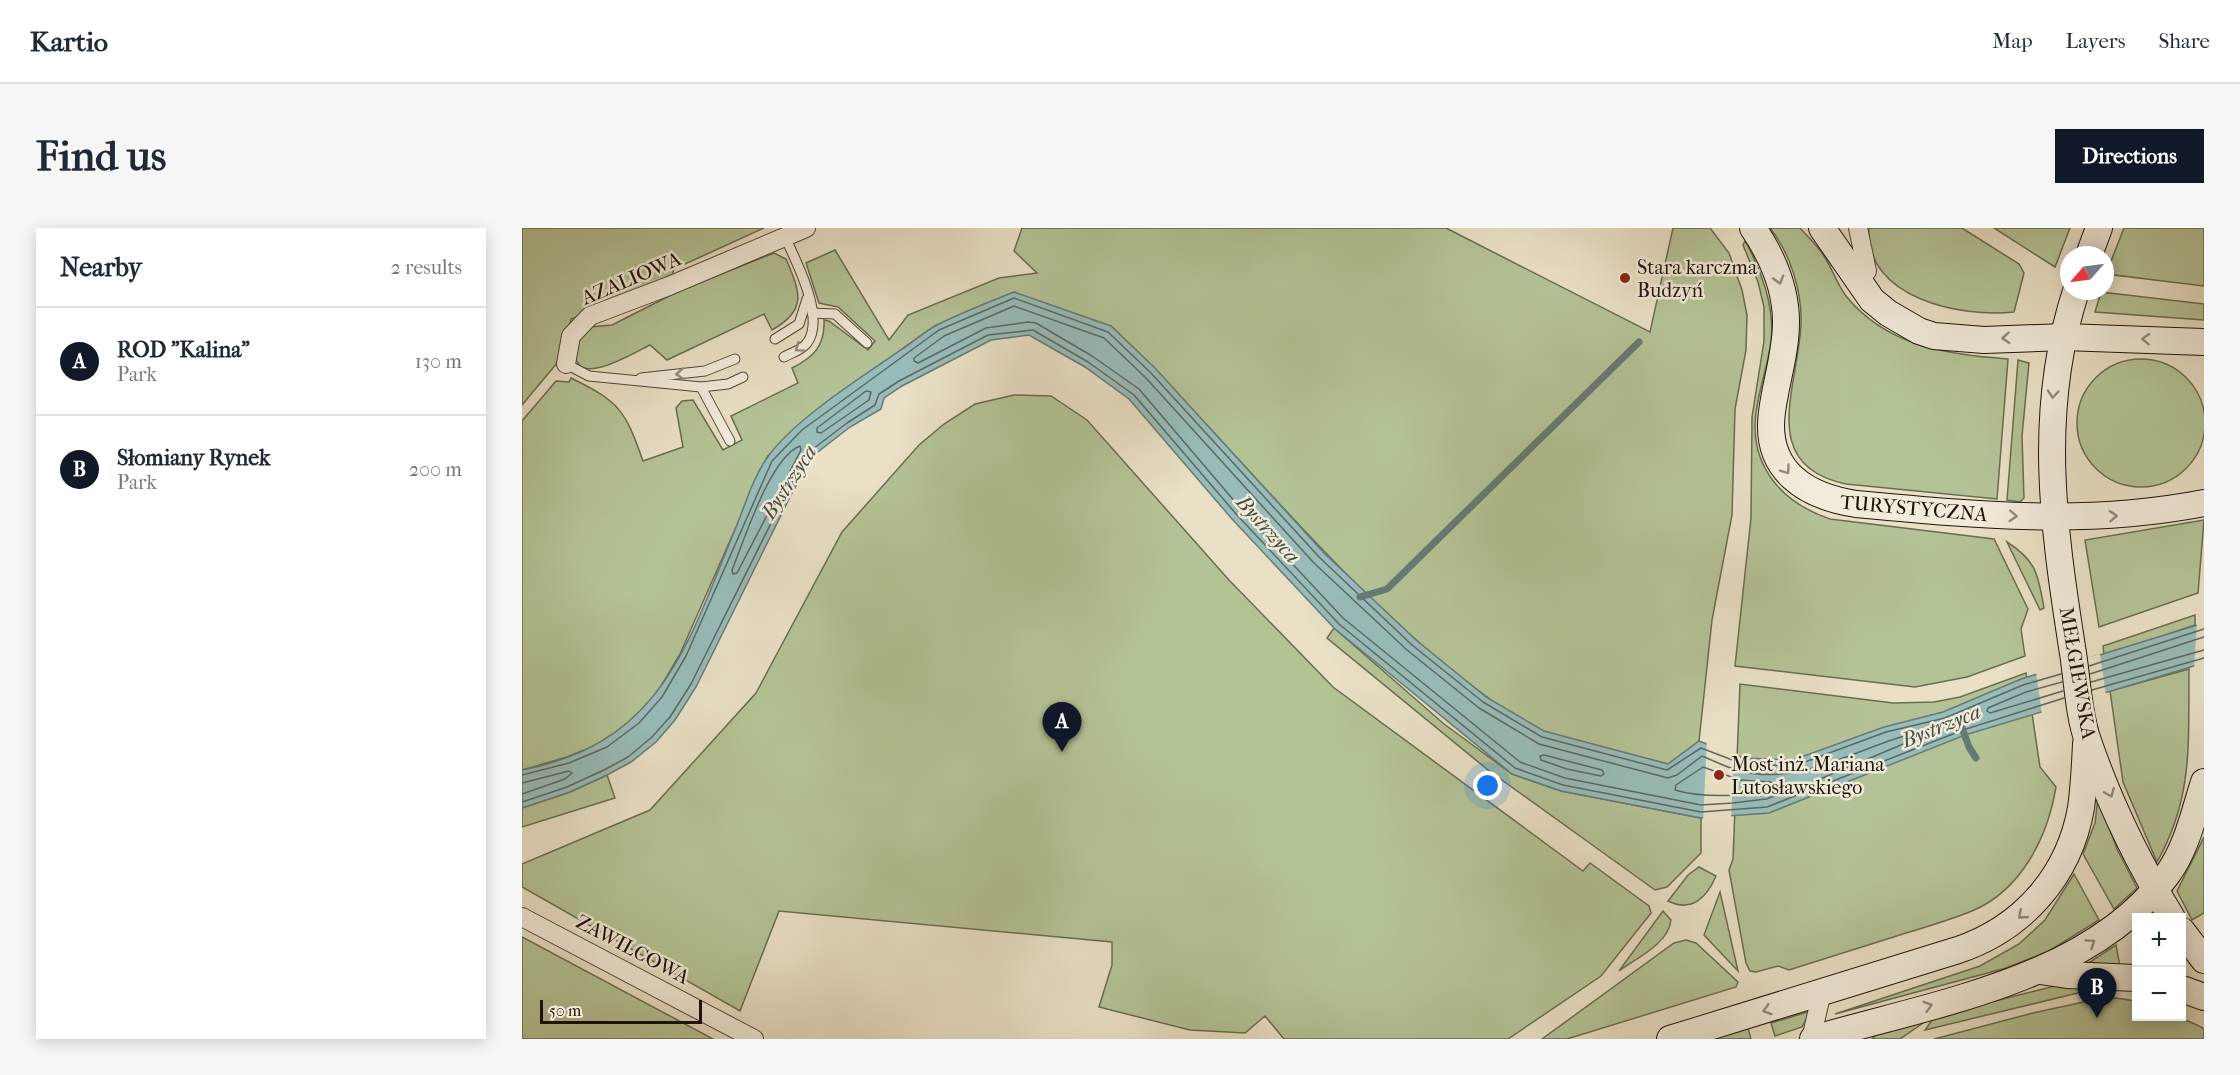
<!DOCTYPE html>
<html lang="en">
<head>
<meta charset="utf-8">
<style>
  :root { --surface:#fff; --page:#f6f6f7; --text:#1f2937; --muted:#747a83; --line:#e0e1e3; --accent:#111827 }
  body { margin:0; font-family:"IM FELL French Canon",serif; background:var(--page); color:var(--text) }
  .controls { position:absolute; right:18px; bottom:18px; display:grid; overflow:hidden; border-radius:0px; box-shadow:0 3px 15px #0003 }
  .controls button { width:54px; height:54px; display:grid; place-items:center; padding:0; border:0; border-bottom:2px solid var(--line); background:var(--surface); color:var(--text); font:30px sans-serif }
  .compass { position:absolute; left:1538px; top:18px; width:54px; height:54px; border-radius:50%; background:var(--surface); box-shadow:0 3px 15px #0003; rotate:242deg }
  .scale { position:absolute; left:18px; bottom:15px; width:162px; box-sizing:border-box; padding-left:6px; border:3px solid #1e140b; border-top:0; font-size:16px; line-height:21px; white-space:nowrap; color:#1e140b; -webkit-text-stroke:4px #f1ebd9; paint-order:stroke }
  .you { position:absolute; left:966px; top:558px; width:21px; height:21px; margin:-15px; border:4px solid #fff; border-radius:50%; background:#1a73e8; box-shadow:0 0 0 9px #1a73e833 }
  .badge { display:grid; place-items:center; width:39px; height:39px; border-radius:50%; background:var(--accent); color:#fff; font-size:20px; font-weight:700 }
  .pin { position:absolute; translate:-50% -50px; filter:drop-shadow(0 2px 3px #0008) }
  .pin::after { content:''; position:absolute; top:32px; width:21px; height:18px; background:inherit; clip-path:polygon(0 0,100% 0,50% 100%) }
  .list { margin:0; padding:0; list-style:none }
  h2 { display:flex; justify-content:space-between; align-items:center; height:78px; margin:0; padding:0 24px; font-size:26px }
  h2 small { font-size:20px; font-weight:400; color:var(--muted) }
  .list li { display:grid; grid-template-columns:39px 1fr auto; gap:18px; align-items:center; box-sizing:border-box; height:108px; padding:0 24px; border-top:2px solid var(--line) }
  .list b { display:block; font-size:22px; white-space:nowrap }
  .list p { margin:0; font-size:20px; white-space:nowrap; color:var(--muted) }
  .list em { font-size:20px; font-style:normal; color:var(--muted) }
  .map { position:relative; flex:none; width:1682px; height:811px; overflow:hidden; border-radius:0px }
  header { display:flex; align-items:center; gap:36px; box-sizing:border-box; height:84px; padding:0 30px; background:var(--surface); border-bottom:2px solid var(--line) }
  header strong { font-size:28px }
  nav { display:flex; gap:33px; margin-inline-start:auto; font-size:21px }
  .intro { display:flex; align-items:center; justify-content:space-between; box-sizing:border-box; height:144px; padding:0 36px }
  h1 { margin:0; font-size:42px }
  .button { padding:15px 27px; border-radius:0px; background:var(--accent); color:#fff; font-size:21px; font-weight:700 }
  main { display:flex; gap:36px; padding:0 36px }
  aside { flex:1; background:var(--surface); border-radius:0px; box-shadow:0 3px 15px #0003 }
  .map>svg:first-child { display:block }
  .green { fill:#b4c396; stroke:#696c50; stroke-width:1.5 }
  .water { fill:#98bcba; stroke:#677974; stroke-width:1.5 }
  .pier { fill:#e9e0c5 }
  .lines { fill:none; stroke-linecap:round; stroke-linejoin:round }
  .shore { stroke:#5b6862; stroke-width:1.5 }
  .stream { stroke:#677974; stroke-width:7 }
  .service-casing { stroke:#51473a; stroke-width:11 }
  .minor-casing { stroke:#51473a; stroke-width:20 }
  .secondary-casing { stroke:#1e140b; stroke-width:28 }
  .service { stroke:#f1ebd9; stroke-width:9 }
  .minor { stroke:#f1ebd9; stroke-width:18 }
  .secondary { stroke:#f1ebd9; stroke-width:26 }
  .oneway { stroke:#928a7c }
  .poi-dot { fill:#8f2418; stroke:#f1ebd9; stroke-width:2 }
  .labels { text-anchor:middle; stroke-width:5; stroke-linejoin:round; paint-order:stroke }
  .poi-label { font-size:20px; fill:#1e140b; stroke:#f1ebd9; text-anchor:start }
  .street-label { font-size:20px; fill:#1e140b; stroke:#f1ebd9 }
  .water-label { font-size:21px; font-style:italic; fill:#494f48; stroke:#f1ebd9 }
</style>
</head>
<body>
<header>
<strong>Kartio</strong>
<nav><a>Map</a><a>Layers</a><a>Share</a></nav>
</header>
<div class="intro"><h1>Find us</h1><a class="button">Directions</a></div>
<main>
<aside>
<h2>Nearby<small>2 results</small></h2>
<ul class="list">
<li><span class="badge">A</span><div><b>ROD &quot;Kalina&quot;</b><p>Park</p></div><em>130 m</em></li>
<li><span class="badge">B</span><div><b>Słomiany Rynek</b><p>Park</p></div><em>200 m</em></li>
</ul>
</aside>
<div class="map">
<svg width="1682" height="811" viewBox="0 0 1682 811">
  <rect width="100%" height="100%" fill="#e9e0c5"/>
  <filter id="stains"><feTurbulence type="fractalNoise" baseFrequency=".00333" numOctaves="4"/><feColorMatrix values="0 0 0 0 .2 0 0 0 0 .09 0 0 0 0 .02 0 0 0 .5 -.17"/></filter>
  <radialGradient id="worn" r=".72"><stop offset=".6" stop-color="#630" stop-opacity="0"/><stop offset="1" stop-color="#630" stop-opacity=".3"/></radialGradient>
  <!-- green -->
  <g class="green">
    <polygon points="0,0 242,0 152,41 147,58 49,91 41,128 0,177"/>
    <path d="M500 0H924L1128 104 1151 0H1188L1207 25 1220 62 1225 87 1224 122 1213 181 1210 287 1190 392 1177 513 1146 536C1106 526 1062 519 1023 504 990 491 953 460 925 438 801 337 704 209 589 98L414 97 312 169 276 198 245 229 158 426 135 465 113 490 82 514 45 529 0 542V193L34 153 47 154 49 150C98 174 103 182 121 233L161 219 154 180 160 173 171 172 201 222 220 212 209 188 276 155 270 140C292 129 303 118 302 92L307 93 346 122 353 113 316 79 297 75 284 35 313 22 367 112 386 87 477 50 515 45 492 23Z"/>
    <path d="M1248 0H1278C1286 9 1295 17 1302 28 1310 40 1315 56 1324 68 1365 119 1426 126 1486 131L1475 271 1324 256C1234 237 1277 158 1279 95 1280 63 1268 25 1248 0Z"/>
    <path d="M1347 0H1440L1497 36 1502 45 1492 84C1439 90 1342 70 1347 0Z"/>
    <polygon points="1472,0 1548,0 1533,39"/>
    <polygon points="1602,0 1682,0 1682,58 1584,46"/>
    <path d="M1223 13C1239 41 1253 79 1249 113 1246 137 1237 161 1234 185 1227 239 1261 275 1308 291L1472 311 1506 381 1499 401 1503 428 1445 449 1393 459 1213 438 1229 290 1230 189 1242 113V79L1236 54 1221 17Z"/>
    <path d="M252 25 264 31C278 64 286 82 250 102L242 86 145 132 128 117C115 123 57 159 54 129 53 115 57 108 66 99L90 97 163 60Z"/>
    <polygon points="1579,64 1682,76 1682,92 1573,84"/>
    <circle cx="1619" cy="195" r="64"/>
    <polygon points="1496,132 1507,135 1500,208 1502,270 1498,274 1485,272"/>
    <polygon points="492,167 529,168 565,192 707,352 811,459 1061,643 1068,635 1127,678 1129,685 1079,748 986,811 762,811 743,788 723,805 668,802 577,779 590,737 590,714 257,683 218,783 0,659 0,636 128,582 234,465 320,304 397,217 422,196 453,176"/>
    <polygon points="1682,292 1676,365 1577,399 1563,312"/>
    <path d="M1485 314C1515 333 1516 347 1522 380L1518 382Z"/>
    <polygon points="1673,387 1673,397 1582,428 1581,418"/>
    <polygon points="812,400 922,496 990,546 1039,563 1179,590 1179,625 1145,659 1133,662 966,542 805,410"/>
    <path d="M1667 441C1666 514 1672 568 1635 634L1601 554 1588 463Z"/>
    <path d="M1504 445 1518 539 1534 559C1526 608 1500 662 1450 683 1428 692 1404 699 1381 706 1343 718 1305 730 1267 742L1256 738 1234 744 1228 743 1224 735 1207 642 1211 631 1218 456 1371 475 1412 474 1438 469Z"/>
    <polygon points="85,547 93,570 0,599 0,580 48,564"/>
    <polygon points="1576,569 1595,621 1615,660 1592,681 1561,626 1573,595"/>
    <polygon points="1682,609 1682,685 1670,692 1655,663"/>
    <path d="M1177 639 1194 648C1185 669 1170 685 1146 673L1166 647Z"/>
    <polygon points="1552,646 1577,692 1527,723 1484,740 1313,786 1458,738 1497,716 1523,692"/>
    <polygon points="1198,664 1216,743 1182,707"/>
    <path d="M1141 683 1149 692C1147 715 1115 730 1097 743Z"/>
    <polygon points="0,709 191,811 0,811"/>
    <polygon points="1164,712 1174,715 1216,754 1214,759 1045,811 1020,811 1152,715"/>
    <polygon points="1594,717 1598,739 1565,736"/>
    <polygon points="1597,757 1596,762 1556,765 1403,802 1413,788 1533,758"/>
    <path d="M1594 770 1614 773V788C1640 788 1660 787 1682 801V811H1412L1511 785 1566 773Z"/>
    <polygon points="1289,783 1280,799 1253,808 1249,795"/>
    <polygon points="1404,793 1378,811 1350,811 1356,805"/>
    <polygon points="1226,800 1229,811 1190,811"/>
  </g>
  <!-- water -->
  <path class="water" d="M492 64 589 98 633 140 802 325 894 412 964 469 1022 503 1146 536 1177 513 1222 530 1271 532 1362 499 1421 484 1499 451 1682 395V435L1443 507 1247 585 1179 590 1039 563 990 546 812 400 710 291 607 171 563 139 507 107 469 112 380 158 362 170 359 181 328 199 292 227 271 263 174 459 153 492 134 514 109 534 85 547 48 564 0 580V542C142 515 166 414 215 297 224 274 231 250 245 230 270 193 341 148 379 122 391 114 404 102 417 96 441 84 467 74 492 64Z"/>
  <!-- pier -->
  <g class="pier">
    <polygon points="1682,392 1682,438 1672,442 1675,394"/>
    <polygon points="1578,426 1584,467 1520,486 1514,444"/>
    <polygon points="1185,512 1212,523 1209,592 1181,593"/>
  </g>
  <g class="lines">
    <!-- shore -->
    <g class="shore">
      <path d="M492 78 582 110 624 150 792 335 885 422 957 480 1017 516 1146 550 1155 547 1180 528C1193 533 1205 540 1219 543 1279 559 1338 518 1396 504L1398 509 1279 559 1244 571 1211 575 1179 577 1043 550 998 534 821 390 720 282 617 161 570 128 514 95 506 94 464 100 396 135 392 133V130L422 108Z"/>
      <polygon points="344,163 349,164 347,172 299,205 295,204 295,200"/>
      <path d="M278 218 279 222 215 345 211 346 210 342C222 313 248 229 278 218Z"/>
      <polyline points="1567,438 1682,401"/>
      <polyline points="1568,446 1682,409"/>
      <polyline points="1540,454 1504,464 1466,480 1465,483 1468,485 1541,463"/>
      <polyline points="1569,454 1682,422"/>
      <polyline points="1570,462 1682,430"/>
      <polygon points="1022,527 1080,542 1082,546 1079,548 1045,541 1019,532 1018,528"/>
      <path d="M1181 539 1218 552 1249 554 1251 558C1233 571 1175 569 1153 562L1154 557Z"/>
      <polyline points="0,547 47,535 85,519 117,495 140,469 164,428 250,233 280,202 417,102 492,70 586,104 629,145 798,330 890,417 961,474 1020,509 1145,542 1179,520 1221,536 1272,538 1364,504 1423,490 1501,457 1539,446"/>
      <polyline points="0,555 47,543 50,545 43,551 0,566"/>
      <polyline points="0,574 45,559 82,542 106,529 130,509 148,489 169,456 266,261 287,224 325,195 353,177 357,166 377,153 466,107 511,102 566,134 612,167 715,287 817,396 993,540 1041,557 1179,584 1245,579 1441,502 1542,470"/>
    </g>
    <!-- stream -->
    <g class="stream">
      <polyline points="838,369 865,361 1117,114"/>
      <polyline points="1440,500 1447,519 1454,530"/>
    </g>
    <!-- service casing -->
    <g class="service-casing">
      <g id="service">
        <polyline points="290,85 313,86 345,115"/>
        <polyline points="253,111 277,96 285,71"/>
        <path d="M262 129C269 125 280 122 285 115 304 90 274 33 263 9"/>
        <polyline points="44,136 67,148 179,159 206,156 221,149"/>
        <polyline points="119,150 183,143 213,131"/>
        <polyline points="179,159 208,213"/>
      </g>
    </g>
    <!-- minor casing -->
    <g class="minor-casing">
      <g id="minor">
        <polyline points="1336,0 1345,43 1337,55"/>
        <polyline points="44,136 49,108 68,88 147,58 284,0"/>
        <polyline points="0,689 232,811"/>
        <polyline points="1289,811 1300,764"/>
      </g>
    </g>
    <!-- secondary casing -->
    <g class="secondary-casing">
      <g id="secondary">
        <path d="M1231 0C1250 28 1264 60 1264 94 1264 125 1254 153 1250 184 1242 242 1283 268 1334 276 1452 287 1564 298 1682 275"/>
        <polyline points="1300,0 1350,72 1366,85 1397,103 1412,108 1462,112 1542,109 1682,114"/>
        <polyline points="1567,27 1577,0"/>
        <path d="M1554 63C1515 183 1531 297 1550 419 1555 447 1556 486 1566 513 1587 574 1616 634 1650 690"/>
        <polyline points="1660,703 1682,732"/>
        <polyline points="1518,743 1545,747 1614,750"/>
        <polyline points="1660,761 1682,769"/>
        <path d="M1148 811 1436 722C1501 700 1547 648 1559 580 1562 559 1563 537 1564 516"/>
        <path d="M1291 811C1409 776 1569 752 1645 647 1665 620 1672 585 1682 554"/>
      </g>
    </g>
    <!-- service -->
    <use href="#service" class="service"/>
    <!-- minor -->
    <use href="#minor" class="minor"/>
    <!-- secondary -->
    <use href="#secondary" class="secondary"/>
  </g>
  <!-- one-way arrows -->
  <defs><path id="oneway-chevron" d="M-2-3.5L2.5 0L-2 3.5" fill="none" stroke-width="1.6" stroke-linecap="round" stroke-linejoin="round" transform="scale(1.5)"/></defs>
  <g class="oneway">
    <use href="#oneway-chevron" transform="translate(1257 52) rotate(74)"/>
    <use href="#oneway-chevron" transform="translate(1484 110) rotate(176)"/>
    <use href="#oneway-chevron" transform="translate(1624 111) rotate(-177)"/>
    <use href="#oneway-chevron" transform="translate(277 120) rotate(145)"/>
    <use href="#oneway-chevron" transform="translate(158 146) rotate(175)"/>
    <use href="#oneway-chevron" transform="translate(1531 166) rotate(95)"/>
    <use href="#oneway-chevron" transform="translate(1264 242) rotate(54)"/>
    <use href="#oneway-chevron" transform="translate(1491 288) rotate(3)"/>
    <use href="#oneway-chevron" transform="translate(1591 288) rotate(-4)"/>
    <use href="#oneway-chevron" transform="translate(1588 565) rotate(67)"/>
    <use href="#oneway-chevron" transform="translate(1500 687) rotate(139)"/>
    <use href="#oneway-chevron" transform="translate(1569 715) rotate(-34)"/>
    <use href="#oneway-chevron" transform="translate(1406 778) rotate(-16)"/>
    <use href="#oneway-chevron" transform="translate(1245 782) rotate(163)"/>
  </g>
  <!-- markers -->
  <g class="poi-dot">
    <circle cx="1103" cy="50" r="6"/>
    <circle cx="1197" cy="547" r="6"/>
  </g>
  <g class="labels">
    <!-- poi labels -->
    <g class="poi-label">
      <text x="1115" y="46">Stara karczma<tspan x="1115" dy="23">Budzyń</tspan></text>
      <text x="1209" y="543">Most inż. Mariana<tspan x="1209" dy="23">Lutosławskiego</tspan></text>
    </g>
    <!-- street labels -->
    <g class="street-label">
      <text transform="translate(109 50) rotate(-23)" y="7">AZALIOWA</text>
      <text transform="translate(1392 280) rotate(5)" y="7">TURYSTYCZNA</text>
      <text transform="translate(1556 445) rotate(80)" y="7">MEŁGIEWSKA</text>
      <text transform="translate(111 721) rotate(28)" y="7">ZAWILCOWA</text>
    </g>
    <!-- water labels -->
    <g class="water-label">
      <text transform="translate(267 254) rotate(-57)" y="7">Bystrzyca</text>
      <text transform="translate(746 301) rotate(48)" y="7">Bystrzyca</text>
      <text transform="translate(1419 498) rotate(-22)" y="7">Bystrzyca</text>
    </g>
  </g>
  <rect width="100%" height="100%" filter="url(#stains)"/>
  <rect width="100%" height="100%" fill="url(#worn)"/>
</svg>
<div class="controls">
<button>+</button>
<button>−</button>
</div>
<svg class="compass" viewBox="-18 -18 36 36"><path d="M0-13l5 13h-10z" fill="#e53935"/><path d="M0 13l5-13h-10z" fill="#747a83"/></svg>
<div class="scale">50 m</div>
<div class="you"></div>
<div class="pin badge" style="left:540px;top:524px">A</div>
<div class="pin badge" style="left:1575px;top:790px">B</div>
</div>
</main>
</body>
</html>
